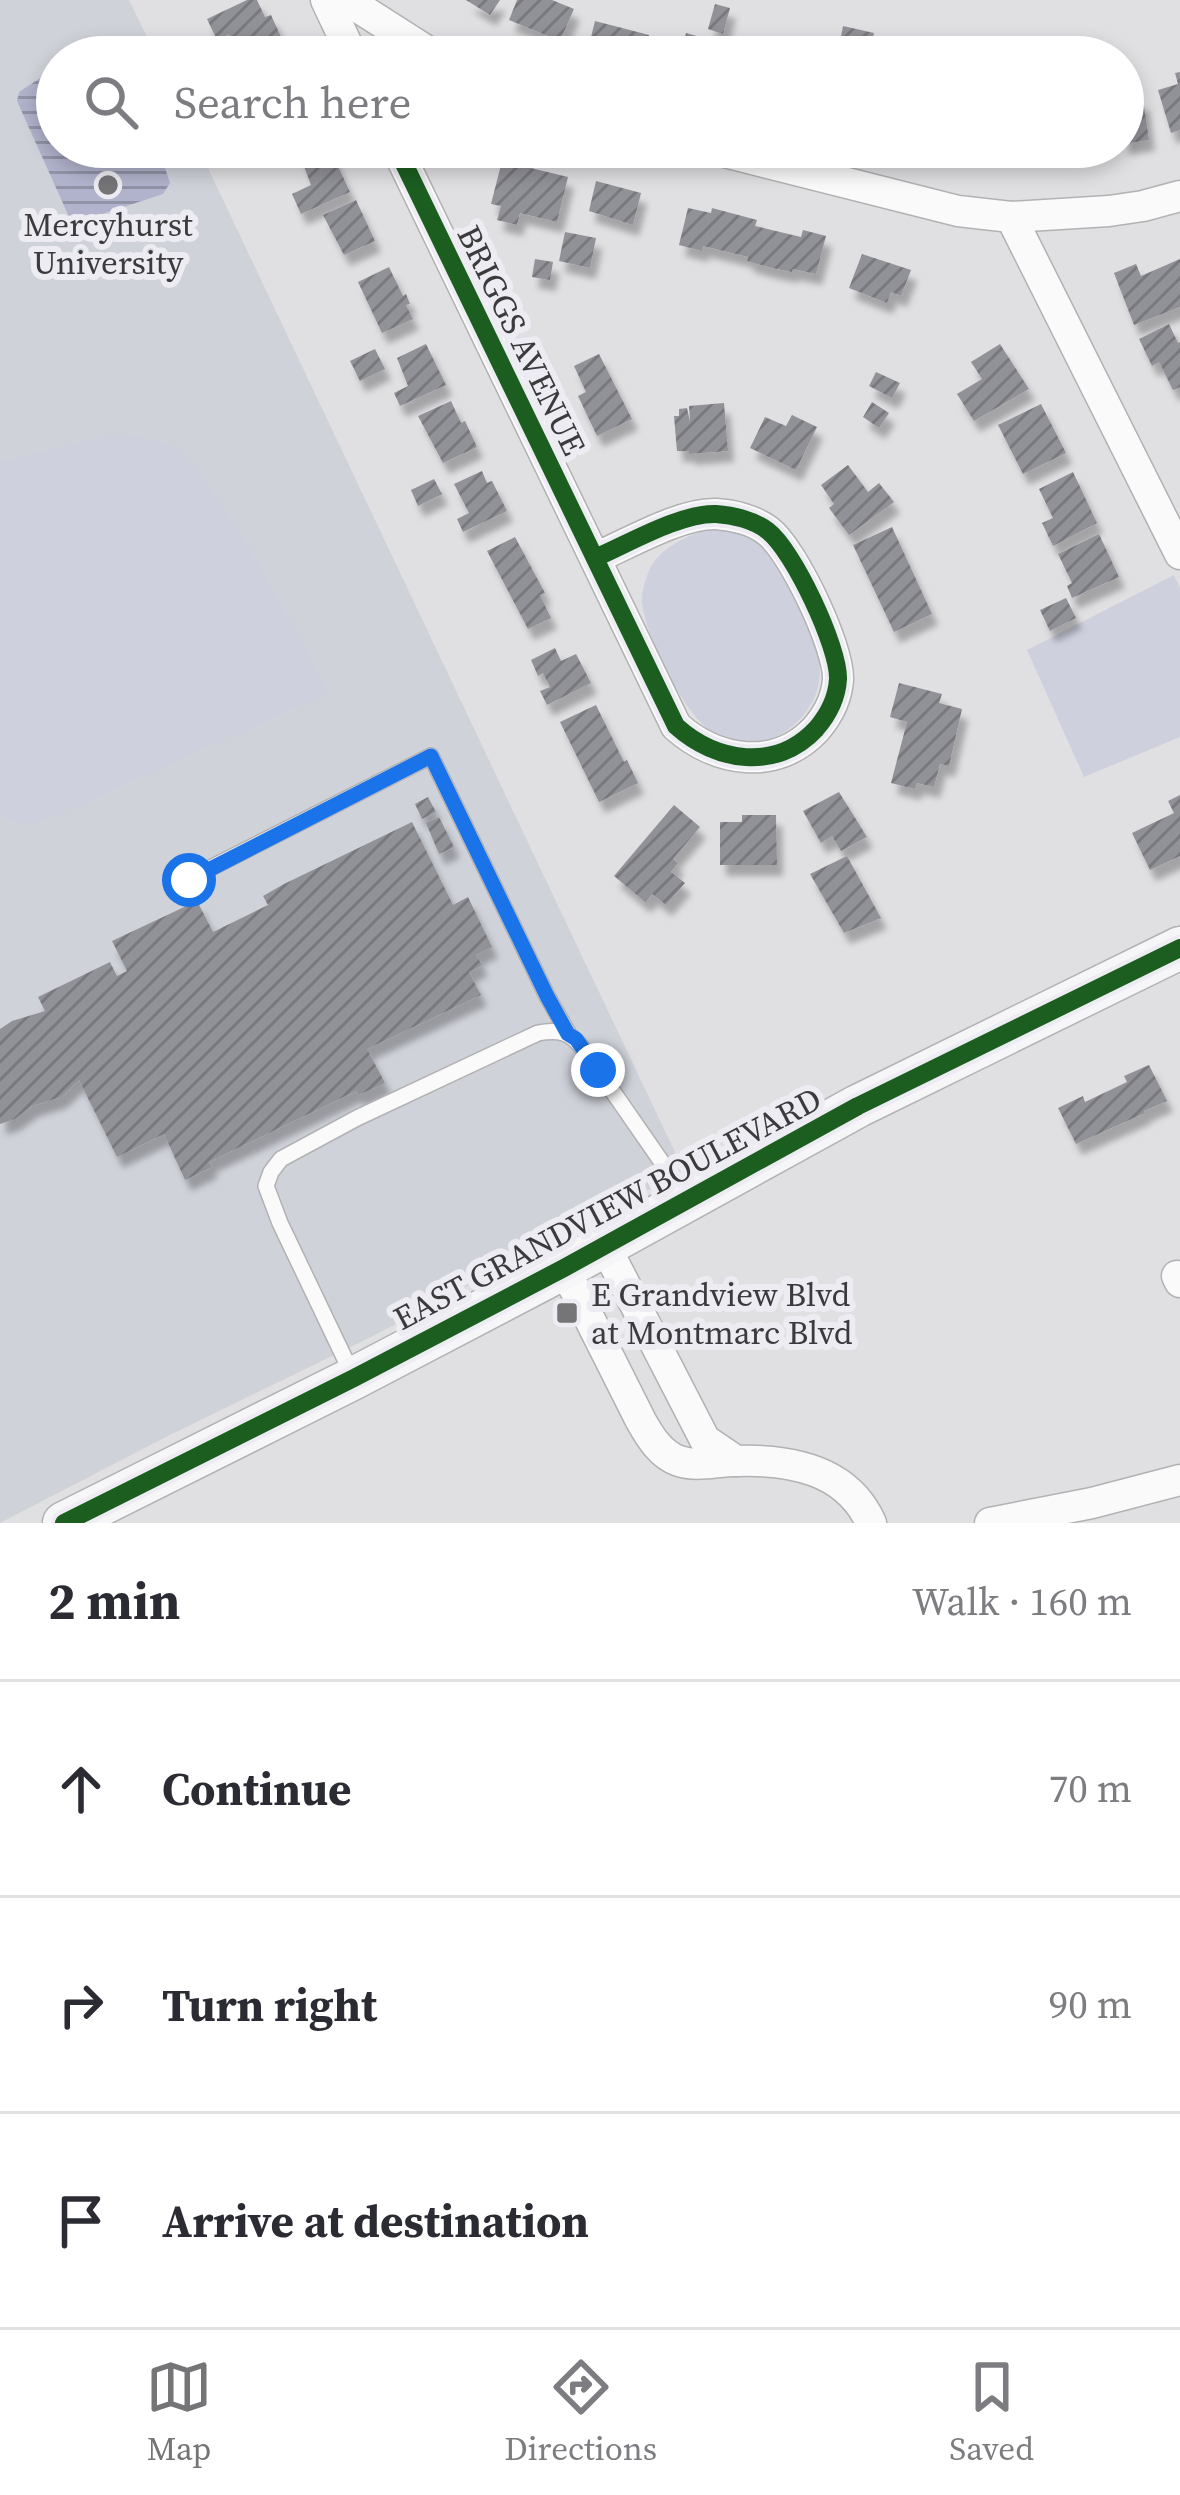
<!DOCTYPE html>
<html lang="en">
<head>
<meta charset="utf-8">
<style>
  :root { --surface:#fff; --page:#f7f7f7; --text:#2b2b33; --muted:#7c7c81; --line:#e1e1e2; --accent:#757577 }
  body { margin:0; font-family:"Source Serif 4",serif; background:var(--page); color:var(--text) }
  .stop { position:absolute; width:36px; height:36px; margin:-27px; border:9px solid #1a73e8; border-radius:50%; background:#fff }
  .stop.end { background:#1a73e8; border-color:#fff; box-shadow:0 3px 12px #0008 }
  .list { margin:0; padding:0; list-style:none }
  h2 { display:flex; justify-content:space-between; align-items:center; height:156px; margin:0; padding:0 48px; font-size:51px }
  h2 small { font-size:39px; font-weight:400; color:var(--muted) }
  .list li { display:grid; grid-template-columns:78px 1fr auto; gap:36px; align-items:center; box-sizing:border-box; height:216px; padding:0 48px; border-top:3px solid var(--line) }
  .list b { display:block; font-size:45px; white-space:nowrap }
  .list em { font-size:39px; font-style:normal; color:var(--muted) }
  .icon { flex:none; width:66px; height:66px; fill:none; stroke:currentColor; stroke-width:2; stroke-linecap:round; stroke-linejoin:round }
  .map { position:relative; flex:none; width:1180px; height:1523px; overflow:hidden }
  .search { position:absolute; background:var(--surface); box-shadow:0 6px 18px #0003; left:36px; right:36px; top:36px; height:132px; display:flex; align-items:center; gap:30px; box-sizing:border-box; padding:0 42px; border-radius:66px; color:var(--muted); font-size:45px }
  .sheet { height:804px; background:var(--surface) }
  nav { display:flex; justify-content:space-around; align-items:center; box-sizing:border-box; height:168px; border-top:3px solid var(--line); background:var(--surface); font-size:33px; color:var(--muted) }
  nav a { display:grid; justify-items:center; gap:6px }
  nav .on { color:var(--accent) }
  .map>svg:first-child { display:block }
  .built { fill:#d0d2da }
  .green { fill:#ced0de }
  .water { fill:url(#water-rules) }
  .building { fill:url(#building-hatch); filter:url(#shadow) }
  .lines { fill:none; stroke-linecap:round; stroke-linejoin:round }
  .lane-casing { stroke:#b2b2b4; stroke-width:18 }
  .street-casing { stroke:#b2b2b4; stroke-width:33 }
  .secondary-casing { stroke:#b2b2b4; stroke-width:45 }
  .lane { stroke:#fafafb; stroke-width:15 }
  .street { stroke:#fafafb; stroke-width:30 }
  .secondary { stroke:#f6f6f8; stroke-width:42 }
  .cycleway-casing { stroke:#ececf2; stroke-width:26 }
  .cycleway { stroke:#1b5e20; stroke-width:18 }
  .route { stroke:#1a73e8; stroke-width:15 }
  .poi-dot { fill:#757577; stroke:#ececf2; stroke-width:4.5 }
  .labels { text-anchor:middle; stroke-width:12; stroke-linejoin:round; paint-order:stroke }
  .poi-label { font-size:33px; fill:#3b3b3d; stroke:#ececf2 }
  .street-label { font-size:33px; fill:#3b3b3d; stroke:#ececf2 }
</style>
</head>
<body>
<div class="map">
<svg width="1180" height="1523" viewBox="0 0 1180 1523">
  <defs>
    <pattern id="water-rules" width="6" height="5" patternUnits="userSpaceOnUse" patternTransform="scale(3)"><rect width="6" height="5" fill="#b1b3cc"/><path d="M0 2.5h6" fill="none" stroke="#9193a7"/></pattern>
    <pattern id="building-hatch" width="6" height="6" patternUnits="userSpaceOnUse" patternTransform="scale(3)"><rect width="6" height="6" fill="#919198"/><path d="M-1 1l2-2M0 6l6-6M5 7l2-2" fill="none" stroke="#78787d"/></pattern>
    <filter id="shadow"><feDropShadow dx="6" dy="11" stdDeviation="3" flood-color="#0004"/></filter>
  </defs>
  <rect width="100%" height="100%" fill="#e0e0e3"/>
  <!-- built -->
  <polygon class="built" points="0,0 129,0 157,57 57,57 57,147 198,147 684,1171 375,1335 168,1436 0,1523"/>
  <!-- green -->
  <g class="green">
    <path d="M140 437C149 440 159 441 167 444 212 465 302 643 328 693L32 826 0 815V462L95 439Z"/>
    <path d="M711 528C727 530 742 531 755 540 781 559 814 628 819 660 821 676 819 691 811 704 802 720 787 733 770 739 752 745 733 745 717 736 686 719 645 637 642 602 641 590 648 569 656 559 670 543 692 534 711 528Z"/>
    <polygon points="1174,575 1180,588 1180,737 1084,777 1027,650"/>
  </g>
  <!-- water -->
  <polygon class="water" points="57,67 57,147 158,147 170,183 163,194 87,219 70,219 17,101 19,92"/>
  <!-- building -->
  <g class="building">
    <polygon points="247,0 257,0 265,17 271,15 282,39 279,40 282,46 278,47 283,57 240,57 229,34 217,40 207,19"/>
    <polygon points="466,0 500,0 490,15"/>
    <polygon points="517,0 552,0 574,9 560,41 509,20"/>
    <polygon points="715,4 730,8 723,34 708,29"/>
    <polygon points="595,21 649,35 643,57 586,57"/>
    <polygon points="843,26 874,33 869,57 837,57"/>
    <polygon points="686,33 704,38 699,57 666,57 670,42 683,46"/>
    <polygon points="1180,72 1180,130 1171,133 1158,90 1178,84 1175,73"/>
    <polygon points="1143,99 1149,140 1123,144 1123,102"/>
    <polygon points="313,147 329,147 350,192 301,214 292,194 311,185 299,153"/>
    <polygon points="502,161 568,177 557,222 520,213 517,225 497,220 501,206 491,204"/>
    <polygon points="596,181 641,193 633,225 589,211"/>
    <polygon points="356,200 375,241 344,255 323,215"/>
    <polygon points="688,208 711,213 712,208 757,220 755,226 801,237 803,230 826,236 816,274 793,269 792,272 772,268 747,261 748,257 703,246 702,251 679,245"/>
    <polygon points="565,232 596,238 590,268 559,261"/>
    <polygon points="862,254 911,270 901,296 891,292 887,303 849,288"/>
    <polygon points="535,259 553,262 550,280 532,277"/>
    <polygon points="1180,259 1180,307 1134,325 1114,273 1136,264 1141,276"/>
    <polygon points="389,267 403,296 406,294 410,304 406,305 413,319 382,333 358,282"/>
    <polygon points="1169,324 1178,343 1180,342 1180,387 1173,390 1159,362 1152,366 1139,339"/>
    <polygon points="426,344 446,385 400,406 394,393 408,386 397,358"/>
    <polygon points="1000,344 1029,389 974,421 957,394 982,379 971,362"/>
    <polygon points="375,349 385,369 360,381 350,361"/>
    <polygon points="599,354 632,419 597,436 578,396 586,392 574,366"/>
    <polygon points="876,372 900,383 892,398 869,386"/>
    <polygon points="451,401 461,423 465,421 477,447 443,463 418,416"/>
    <polygon points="872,402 889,413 879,428 863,417"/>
    <polygon points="724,403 728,451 689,454 689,451 677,451 674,416 679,416 679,409 687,408 690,422 689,406"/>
    <polygon points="1041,404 1066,453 1023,474 998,425"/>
    <polygon points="792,415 817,427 796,470 750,448 765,417 786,426"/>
    <polygon points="848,465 868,492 879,483 894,502 849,535 829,508 834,504 821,485"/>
    <polygon points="482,471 487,483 492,481 507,511 463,532 457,519 469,513 454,484"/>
    <polygon points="1073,472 1097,523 1053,546 1042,523 1053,518 1039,489"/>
    <polygon points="434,479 442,494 418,506 411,490"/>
    <polygon points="892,527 932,614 894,632 853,545"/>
    <polygon points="1099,534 1119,577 1072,598 1067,586 1072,583 1058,554"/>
    <polygon points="515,537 545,593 540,595 551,618 528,629 487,551"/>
    <polygon points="1066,598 1076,618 1050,631 1040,610"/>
    <polygon points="555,648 561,661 576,654 591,683 547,705 540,691 550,687 543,673 538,676 531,660"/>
    <polygon points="899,683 942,694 939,703 962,709 949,766 940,764 934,787 917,783 915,789 891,783 907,722 890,717"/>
    <polygon points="596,705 624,762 627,760 638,783 599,802 560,722"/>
    <polygon points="839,792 867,837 841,851 832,836 821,843 803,811"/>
    <polygon points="1180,795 1180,856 1150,870 1132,833 1174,813 1168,801"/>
    <polygon points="428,797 436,812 422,819 415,804"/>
    <polygon points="674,805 700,827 673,859 678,863 671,872 685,883 666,905 652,894 645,902 614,876"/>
    <polygon points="742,815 776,815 777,865 720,865 720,822 742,822"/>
    <polygon points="439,817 454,847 439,854 426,823"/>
    <polygon points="412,822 453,905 468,897 492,947 476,955 482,965 469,972 481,995 367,1049 385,1083 359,1095 356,1091 209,1162 212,1167 185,1180 164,1134 117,1157 79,1080 61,1097 32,1106 15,1119 0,1124 0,1029 12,1021 45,1011 38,997 110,962 117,976 127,971 112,941 197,901 213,932 268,905 263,896 284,884"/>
    <polygon points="847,856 881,918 844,933 810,874"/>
    <polygon points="1149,1065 1167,1101 1144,1111 1145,1113 1076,1144 1058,1108 1083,1096 1085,1102 1127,1082 1124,1076"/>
  </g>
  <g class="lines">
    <!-- lane casing -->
    <g class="lane-casing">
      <g id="lane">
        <polyline points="189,879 431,756 547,996 568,1033"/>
        <path d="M354 1378 280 1223 266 1186 271 1172 281 1159 357 1118 538 1033C559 1029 571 1032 584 1050L686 1197"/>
      </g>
    </g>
    <!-- street casing -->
    <g class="street-casing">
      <g id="street">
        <polyline points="326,0 353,57"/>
        <polyline points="347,0 436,57"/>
        <path d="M396 147 676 726C716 762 776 772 816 729 828 715 837 697 838 679 839 647 793 550 768 531 754 520 733 515 716 514 680 513 628 544 595 558"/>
        <polyline points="705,147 958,211 1011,217 1109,211 1143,206 1180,196"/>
        <polyline points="1011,217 1180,554"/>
        <polyline points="605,1246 705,1440 736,1461"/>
        <path d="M564 1268 641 1421C650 1437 661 1455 679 1461 697 1467 717 1461 735 1461 790 1459 847 1469 871 1523"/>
        <polyline points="1177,1276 1180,1282"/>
        <polyline points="990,1523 1092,1503 1180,1480"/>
      </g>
    </g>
    <!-- secondary casing -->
    <g class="secondary-casing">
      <polyline id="secondary" points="64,1523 354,1378 564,1268 858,1106 1180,948"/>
    </g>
    <!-- lane -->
    <use href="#lane" class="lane"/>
    <!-- street -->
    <use href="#street" class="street"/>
    <!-- secondary -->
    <use href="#secondary" class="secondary"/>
    <!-- cycleway casing -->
    <g class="cycleway-casing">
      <g id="cycleway">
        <path d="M396 147 676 726C716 762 776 772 816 729 828 715 837 697 838 679 839 647 793 550 768 531 754 520 733 515 716 514 680 513 628 544 595 558"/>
        <polyline points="64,1523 354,1378 564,1268 858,1106 1180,948"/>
      </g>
    </g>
    <!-- cycleway -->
    <use href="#cycleway" class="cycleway"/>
  </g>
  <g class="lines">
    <!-- route -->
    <polyline class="route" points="189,880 431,756 547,996 568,1034 576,1039 598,1070"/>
  </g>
  <!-- markers -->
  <g class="poi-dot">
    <circle cx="108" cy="185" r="12"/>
    <rect x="555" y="1301" width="24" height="24" rx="6"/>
  </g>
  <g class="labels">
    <!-- poi labels -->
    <g class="poi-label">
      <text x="108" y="236">Mercyhurst<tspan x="108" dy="38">University</tspan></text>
      <text x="591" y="1306" text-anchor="start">E Grandview Blvd<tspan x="591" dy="38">at Montmarc Blvd</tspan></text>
    </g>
    <!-- street labels -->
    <g class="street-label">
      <text transform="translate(522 340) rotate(64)" y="12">BRIGGS AVENUE</text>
      <text transform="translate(607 1208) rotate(-28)" y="12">EAST GRANDVIEW BOULEVARD</text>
    </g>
  </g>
</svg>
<div class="stop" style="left:189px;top:880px"></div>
<div class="stop end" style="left:598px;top:1070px"></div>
<div class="search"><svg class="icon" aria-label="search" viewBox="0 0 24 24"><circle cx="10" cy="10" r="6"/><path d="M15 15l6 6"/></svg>Search here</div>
</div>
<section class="sheet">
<h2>2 min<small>Walk · 160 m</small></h2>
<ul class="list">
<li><svg class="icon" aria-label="ahead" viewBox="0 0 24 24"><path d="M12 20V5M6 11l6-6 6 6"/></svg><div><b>Continue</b></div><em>70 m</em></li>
<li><svg class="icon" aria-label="right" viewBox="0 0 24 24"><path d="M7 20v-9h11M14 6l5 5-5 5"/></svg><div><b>Turn right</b></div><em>90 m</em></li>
<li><svg class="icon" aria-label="arrive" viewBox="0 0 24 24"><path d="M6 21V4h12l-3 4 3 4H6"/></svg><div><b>Arrive at destination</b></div></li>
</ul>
</section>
<nav>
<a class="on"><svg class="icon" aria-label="map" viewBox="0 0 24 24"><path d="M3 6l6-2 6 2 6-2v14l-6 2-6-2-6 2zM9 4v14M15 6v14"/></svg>Map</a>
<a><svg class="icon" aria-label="directions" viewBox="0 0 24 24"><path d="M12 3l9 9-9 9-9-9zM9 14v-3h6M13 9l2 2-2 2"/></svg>Directions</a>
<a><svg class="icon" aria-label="saved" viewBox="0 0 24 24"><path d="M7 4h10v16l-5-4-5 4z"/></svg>Saved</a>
</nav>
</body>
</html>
